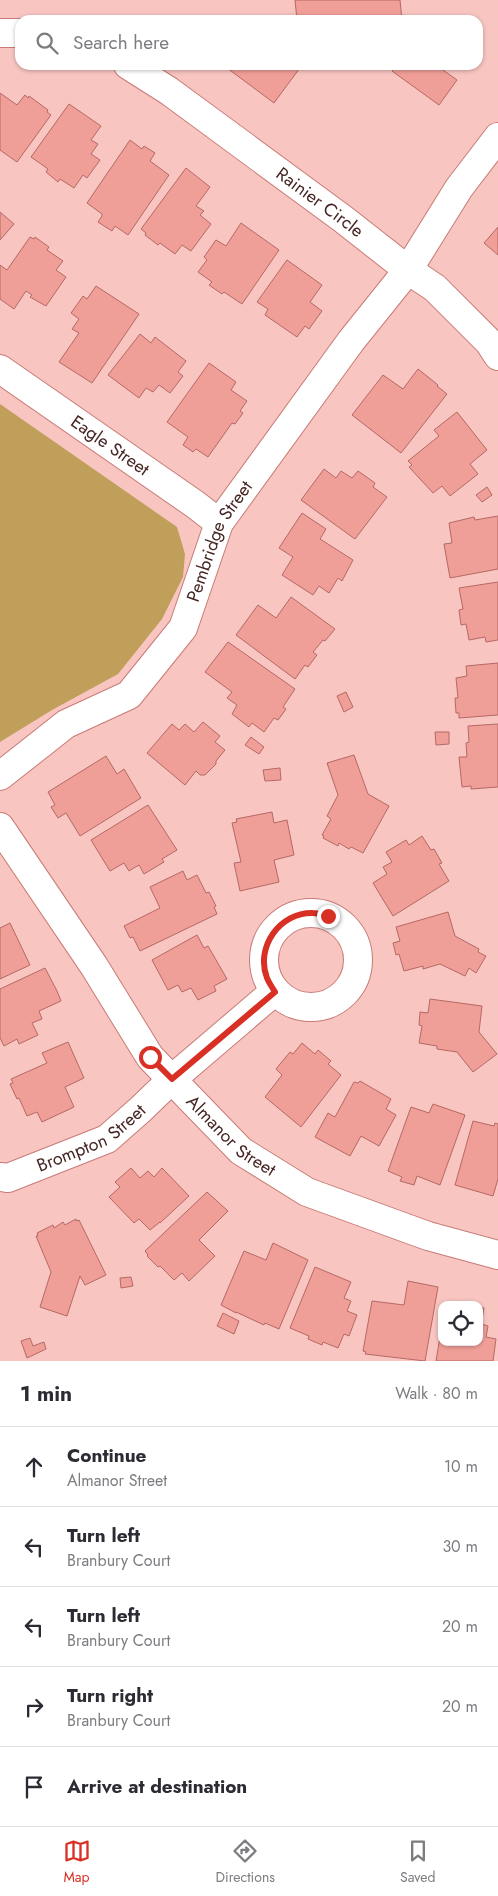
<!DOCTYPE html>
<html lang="en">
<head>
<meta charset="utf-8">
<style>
  :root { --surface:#fff; --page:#f2f2f3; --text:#2b2b33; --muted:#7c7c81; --line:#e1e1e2; --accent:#d93025 }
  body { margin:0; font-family:Jost,sans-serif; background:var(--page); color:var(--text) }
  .controls { position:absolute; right:15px; bottom:15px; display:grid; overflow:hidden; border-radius:10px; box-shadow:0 1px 4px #0004 }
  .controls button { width:45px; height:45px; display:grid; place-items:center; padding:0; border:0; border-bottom:1px solid var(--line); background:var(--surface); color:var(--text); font:25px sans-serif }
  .stop { position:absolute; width:15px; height:15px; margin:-11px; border:4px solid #d93025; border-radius:50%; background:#fff }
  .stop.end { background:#d93025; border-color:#fff; box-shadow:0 1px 5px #0008 }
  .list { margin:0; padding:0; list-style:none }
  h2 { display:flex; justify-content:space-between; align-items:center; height:65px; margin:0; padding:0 20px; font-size:21px }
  h2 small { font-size:16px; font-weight:400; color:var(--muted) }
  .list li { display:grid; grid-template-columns:32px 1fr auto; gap:15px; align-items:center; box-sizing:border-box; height:80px; padding:0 20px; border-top:1px solid var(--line) }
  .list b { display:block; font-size:19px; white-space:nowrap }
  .list p { margin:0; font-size:16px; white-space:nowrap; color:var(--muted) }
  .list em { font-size:16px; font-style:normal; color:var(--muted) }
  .icon { flex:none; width:28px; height:28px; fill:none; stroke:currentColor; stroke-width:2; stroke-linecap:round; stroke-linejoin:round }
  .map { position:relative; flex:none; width:498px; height:1361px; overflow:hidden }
  .search { position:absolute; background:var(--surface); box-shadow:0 1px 4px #0004; left:15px; right:15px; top:15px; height:55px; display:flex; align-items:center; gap:12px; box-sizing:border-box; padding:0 18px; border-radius:15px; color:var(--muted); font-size:19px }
  .sheet { height:465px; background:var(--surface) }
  nav { display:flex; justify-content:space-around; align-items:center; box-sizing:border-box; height:70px; border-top:1px solid var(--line); background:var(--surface); font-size:14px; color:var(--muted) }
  nav a { display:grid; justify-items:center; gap:2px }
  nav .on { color:var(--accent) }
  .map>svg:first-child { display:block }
  .green { fill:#c09f5a }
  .building { fill:#f09e98; stroke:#b56965 }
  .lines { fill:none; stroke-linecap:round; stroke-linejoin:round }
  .street-casing { stroke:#c87b76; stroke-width:30 }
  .street { stroke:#fff; stroke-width:28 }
  .route { stroke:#d93025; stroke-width:6 }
  .labels { text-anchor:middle; stroke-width:4; stroke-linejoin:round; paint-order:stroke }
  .street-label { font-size:18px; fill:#452523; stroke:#fbf2f1 }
</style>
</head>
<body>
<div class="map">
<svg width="498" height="1361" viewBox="0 0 498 1361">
  <rect width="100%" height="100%" fill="#f8c5c1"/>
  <!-- green -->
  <polygon class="green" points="0,404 177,527 185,554 183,577 162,619 118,674 52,710 0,742"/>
  <!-- building -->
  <g class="building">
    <polygon points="295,0 400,0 402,20 297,20"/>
    <polygon points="223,65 302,65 274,103"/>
    <polygon points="396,65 436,65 457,80 439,105 392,71"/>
    <polygon points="0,93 17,105 25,95 28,98 29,96 48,110 47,112 51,115 17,162 0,150"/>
    <polygon points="69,104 101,126 91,140 98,144 91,154 100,160 87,178 83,175 74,188 60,179 58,182 46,172 48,169 31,157"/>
    <polygon points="130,140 142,149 144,146 155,153 150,161 169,175 128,235 115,226 112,231 98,222 102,216 102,214 87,203"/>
    <polygon points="186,168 210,187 196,206 204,211 200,215 211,224 191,251 182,245 175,254 160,243 158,245 145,235 146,233 141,229"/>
    <polygon points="0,212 14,224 0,240"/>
    <polygon points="241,223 279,250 242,304 224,292 222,294 209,285 212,282 198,272 207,260 204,257 216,240 226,246"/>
    <polygon points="498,227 498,255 484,243"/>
    <polygon points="30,237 34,239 35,237 49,247 47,250 63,261 56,270 66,277 46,306 30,297 32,295 26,291 14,309 0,299 0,265 7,270"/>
    <polygon points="287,260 322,285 310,302 322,311 309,329 305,326 297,337 265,315 268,309 257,302"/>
    <polygon points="96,286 139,314 92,383 59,362 79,333 72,329 79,319 71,313 83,296 87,299"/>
    <polygon points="140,334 151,343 155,337 186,361 178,372 183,376 170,393 159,385 153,392 146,388 139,398 108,375"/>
    <polygon points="209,363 236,382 231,390 247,401 240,411 243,413 235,424 232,423 208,457 196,449 193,452 183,445 188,437 167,422"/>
    <polygon points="418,369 438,385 437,386 447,394 401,453 352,415 383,375 403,389"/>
    <polygon points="457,412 487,450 470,464 478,474 450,496 442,486 433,493 409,467 412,465 408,461 439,436 434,430"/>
    <polygon points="324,469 336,478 341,471 352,478 358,471 375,483 373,487 387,497 355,539 301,500"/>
    <polygon points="487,487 492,495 482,502 476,495"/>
    <polygon points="302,513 326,529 320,539 353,560 342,581 338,578 329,593 319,586 313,595 282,575 293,557 279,548"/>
    <polygon points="498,516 498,569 450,578 444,544 452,543 449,523 474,517 475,520"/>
    <polygon points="498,582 498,640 486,642 485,637 469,640 466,624 461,625 459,610 463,609 459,588"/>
    <polygon points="291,597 335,629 325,641 323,640 313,652 317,655 308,667 305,665 295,679 236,635 258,605 276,618"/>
    <polygon points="228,642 295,689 283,707 286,709 278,720 274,718 264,732 252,723 249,727 232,714 237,705 227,698 232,692 205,672"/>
    <polygon points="498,663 498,715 459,718 459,713 456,713 455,698 458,698 456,678 467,676 466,666"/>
    <polygon points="346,692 353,707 344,712 337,696"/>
    <polygon points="203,722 220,736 215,742 225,750 216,761 216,764 205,775 200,775 196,771 185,785 147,753 172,724 179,730 185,724 194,732"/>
    <polygon points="498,724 498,787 471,789 471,786 462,787 459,757 467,757 466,743 469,742 468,726"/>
    <polygon points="435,732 449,732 449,744 436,745"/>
    <polygon points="251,737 264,747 259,754 245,745"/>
    <polygon points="354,755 368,794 389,806 363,853 351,847 349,849 339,843 338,846 323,838 324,836 322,835 331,819 327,816 338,795 327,763"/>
    <polygon points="106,756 117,774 124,769 141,798 80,836 66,813 58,818 51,807 55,805 48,792"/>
    <polygon points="280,768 281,780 265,781 263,770"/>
    <polygon points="148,805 177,850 162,859 164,862 144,874 139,865 129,871 124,863 110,871 91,840"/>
    <polygon points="272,812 274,823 287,820 294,855 274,860 279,882 240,891 234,863 241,862 232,823 237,822 236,819"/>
    <polygon points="422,836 431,850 434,849 442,863 439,864 449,881 393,916 373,883 387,874 383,867 392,862 386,852 406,840 409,845"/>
    <polygon points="183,871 187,880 197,875 206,893 209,892 216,906 214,907 217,914 140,951 133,937 130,938 124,926 160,908 150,887"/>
    <polygon points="448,912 455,936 479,949 478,952 486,956 476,973 469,968 465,976 440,964 423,969 423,966 404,971 399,954 396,955 393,943 400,941 396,927"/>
    <polygon points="10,923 30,965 0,979 0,928"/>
    <polygon points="197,935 204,948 208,946 227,979 214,986 216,991 198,1000 191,988 182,992 178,985 168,990 152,960"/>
    <polygon points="45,968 57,991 61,1001 39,1011 42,1019 32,1023 38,1035 19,1044 17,1039 4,1046 0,1038 0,989"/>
    <polygon points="430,999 482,1006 479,1032 497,1054 473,1072 457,1052 437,1049 437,1046 419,1043 422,1026 419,1025 420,1012 428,1013"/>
    <polygon points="68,1042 84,1078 65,1087 74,1107 42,1122 37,1112 27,1116 19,1098 17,1099 10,1084 13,1083 11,1079 47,1063 42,1053"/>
    <polygon points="302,1043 315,1054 318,1050 331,1061 328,1064 341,1075 301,1127 265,1097 282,1075 276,1069 290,1052 293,1054"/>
    <polygon points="360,1081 391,1099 386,1109 396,1115 379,1146 361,1136 350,1156 315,1137 328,1113 335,1117 354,1082 358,1083"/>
    <polygon points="433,1104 465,1115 440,1185 417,1176 414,1185 400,1181 402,1177 388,1171 411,1107 429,1113"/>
    <polygon points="473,1121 494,1126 495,1123 498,1124 498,1179 493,1196 455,1185"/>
    <polygon points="131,1168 140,1178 148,1171 154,1177 162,1168 189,1196 160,1223 160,1222 150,1230 139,1219 134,1223 109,1197 120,1187 115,1182"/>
    <polygon points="207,1192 228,1211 199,1240 215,1256 189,1281 182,1273 174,1280 160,1266 158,1267 147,1256 148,1255 145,1251"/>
    <polygon points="76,1219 76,1221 79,1220 106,1275 85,1285 80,1276 67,1316 40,1307 51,1272 36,1236 38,1236 37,1233 53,1225 54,1228 63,1222 65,1225"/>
    <polygon points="273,1243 308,1260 279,1329 265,1323 264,1325 236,1312 236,1313 221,1305 244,1251 266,1260"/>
    <polygon points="315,1267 351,1282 344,1298 351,1301 347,1311 357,1315 349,1336 344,1334 338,1348 323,1342 322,1345 308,1339 309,1336 290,1328"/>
    <polygon points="131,1277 133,1286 121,1288 120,1278"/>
    <polygon points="408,1281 438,1287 425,1361 365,1354 366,1352 363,1351 372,1301 404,1305"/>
    <polygon points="479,1307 484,1308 481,1324 488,1326 486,1337 496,1339 493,1361 436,1361 442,1325 442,1342 479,1342"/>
    <polygon points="223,1313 239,1321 234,1334 217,1326"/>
    <polygon points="30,1338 33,1346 44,1342 46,1349 27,1358 21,1341"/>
  </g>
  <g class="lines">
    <!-- street casing -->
    <g class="street-casing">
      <g id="street">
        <polyline points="0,33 20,33"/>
        <path id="s1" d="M128 65 169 91 343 219 408 270 435 288 489 342 498 356"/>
        <path id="s2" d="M0 369 196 505 219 523"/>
        <path id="s3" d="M0 776 66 724 129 695 183 628 219 523 351 341 408 270 459 188 498 137"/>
        <path id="s4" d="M0 827 94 966 150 1057 241 1151 307 1192 428 1236 498 1255"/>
        <circle cx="311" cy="960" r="47"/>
        <path id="s5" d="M0 1177 8 1178 107 1139 141 1109 172 1079 275 991"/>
      </g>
    </g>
    <!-- street -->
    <use href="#street" class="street"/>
  </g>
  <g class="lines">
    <!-- route -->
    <path class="route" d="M150 1057 172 1079 275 992C272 987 269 983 267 978 255 947 280 912 313 913 318 913 323 915 328 916"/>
  </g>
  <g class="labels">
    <!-- street labels -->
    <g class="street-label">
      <text dy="6" stroke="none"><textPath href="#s1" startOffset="236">Rainier Circle</textPath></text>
      <text dy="6" stroke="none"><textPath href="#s2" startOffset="134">Eagle Street</textPath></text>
      <text dy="6" stroke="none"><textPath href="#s3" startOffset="334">Pembridge Street</textPath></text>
      <text dy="6" stroke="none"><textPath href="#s4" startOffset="388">Almanor Street</textPath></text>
      <text dy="6" stroke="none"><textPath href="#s5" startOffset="101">Brompton Street</textPath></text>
    </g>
  </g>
</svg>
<div class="controls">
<button><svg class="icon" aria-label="locate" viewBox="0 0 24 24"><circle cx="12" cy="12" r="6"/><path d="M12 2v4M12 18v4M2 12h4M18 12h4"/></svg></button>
</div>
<div class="stop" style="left:150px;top:1057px"></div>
<div class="stop end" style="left:328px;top:916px"></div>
<div class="search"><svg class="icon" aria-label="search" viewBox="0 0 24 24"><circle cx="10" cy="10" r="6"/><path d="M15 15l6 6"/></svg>Search here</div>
</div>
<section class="sheet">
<h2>1 min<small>Walk · 80 m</small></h2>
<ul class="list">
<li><svg class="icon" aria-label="ahead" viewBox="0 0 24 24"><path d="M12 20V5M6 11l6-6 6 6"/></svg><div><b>Continue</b><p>Almanor Street</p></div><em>10 m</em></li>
<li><svg class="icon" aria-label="left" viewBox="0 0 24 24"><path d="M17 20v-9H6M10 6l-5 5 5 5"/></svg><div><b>Turn left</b><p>Branbury Court</p></div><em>30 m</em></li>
<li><svg class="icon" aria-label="left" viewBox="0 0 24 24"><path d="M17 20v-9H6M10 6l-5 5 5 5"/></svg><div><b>Turn left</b><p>Branbury Court</p></div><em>20 m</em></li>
<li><svg class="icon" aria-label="right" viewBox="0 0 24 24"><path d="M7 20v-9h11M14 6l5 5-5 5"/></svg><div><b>Turn right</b><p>Branbury Court</p></div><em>20 m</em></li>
<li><svg class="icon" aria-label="arrive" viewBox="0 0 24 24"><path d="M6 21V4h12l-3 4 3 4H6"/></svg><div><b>Arrive at destination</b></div></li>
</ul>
</section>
<nav>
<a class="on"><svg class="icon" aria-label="map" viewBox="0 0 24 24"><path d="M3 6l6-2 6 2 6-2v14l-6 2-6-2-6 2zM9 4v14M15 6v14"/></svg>Map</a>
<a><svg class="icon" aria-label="directions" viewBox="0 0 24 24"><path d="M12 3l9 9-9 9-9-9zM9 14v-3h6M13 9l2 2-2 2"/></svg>Directions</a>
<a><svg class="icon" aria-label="saved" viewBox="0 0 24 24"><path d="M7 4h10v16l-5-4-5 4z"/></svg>Saved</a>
</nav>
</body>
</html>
